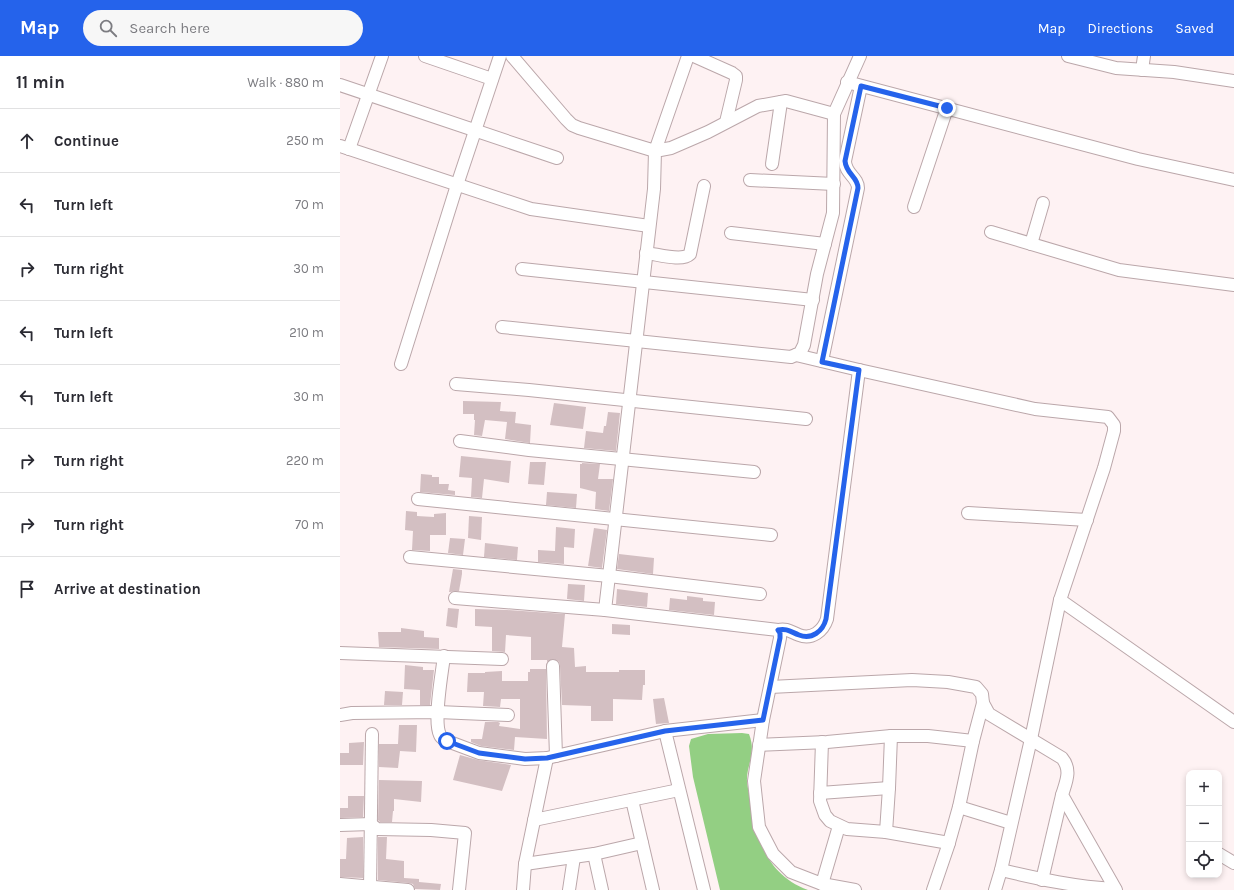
<!DOCTYPE html>
<html lang="en">
<head>
<meta charset="utf-8">
<style>
  :root { --surface:#fff; --page:#f7f7f7; --text:#2b2b33; --muted:#7c7c81; --line:#e1e1e2; --accent:#2563eb }
  body { margin:0; font-family:Karla,sans-serif; background:var(--page); color:var(--text) }
  .controls { position:absolute; right:12px; bottom:12px; display:grid; overflow:hidden; border-radius:8px; box-shadow:0 2px 6px #0003 }
  .controls button { width:36px; height:36px; display:grid; place-items:center; padding:0; border:0; border-bottom:1px solid var(--line); background:var(--surface); color:var(--text); font:20px sans-serif }
  .stop { position:absolute; width:12px; height:12px; margin:-9px; border:3px solid #2563eb; border-radius:50%; background:#fff }
  .stop.end { background:#2563eb; border-color:#fff; box-shadow:0 1px 4px #0008 }
  .list { margin:0; padding:0; list-style:none }
  h2 { display:flex; justify-content:space-between; align-items:center; height:52px; margin:0; padding:0 16px; font-size:17px }
  h2 small { font-size:13px; font-weight:400; color:var(--muted) }
  .list li { display:grid; grid-template-columns:26px 1fr auto; gap:12px; align-items:center; box-sizing:border-box; height:64px; padding:0 16px; border-top:1px solid var(--line) }
  .list b { display:block; font-size:15px; white-space:nowrap }
  .list em { font-size:13px; font-style:normal; color:var(--muted) }
  .icon { flex:none; width:22px; height:22px; fill:none; stroke:currentColor; stroke-width:2; stroke-linecap:round; stroke-linejoin:round }
  .map { position:relative; flex:none; width:894px; height:834px; overflow:hidden }
  header { display:flex; align-items:center; gap:24px; box-sizing:border-box; height:56px; padding:0 20px; background:var(--accent); color:#fff }
  header strong { font-size:19px }
  nav { display:flex; gap:22px; margin-inline-start:auto; font-size:14px }
  .search { width:280px; height:36px; background:var(--page); display:flex; align-items:center; gap:10px; box-sizing:border-box; padding:0 14px; border-radius:22px; color:var(--muted); font-size:15px }
  main { display:flex }
  aside { flex:1; background:var(--surface) }
  .map>svg:first-child { display:block }
  .water { fill:#93cf83 }
  .building { fill:#d3bfc2 }
  .lines { fill:none; stroke-linecap:round; stroke-linejoin:round }
  .minor-casing { stroke:#bba7aa; stroke-width:14 }
  .minor { stroke:#fff; stroke-width:12 }
  .route { stroke:#2563eb; stroke-width:5 }
</style>
</head>
<body>
<header>
<strong>Map</strong>
<div class="search"><svg class="icon" aria-label="search" viewBox="0 0 24 24"><circle cx="10" cy="10" r="6"/><path d="M15 15l6 6"/></svg>Search here</div>
<nav><a>Map</a><a>Directions</a><a>Saved</a></nav>
</header>
<main>
<aside>
<h2>11 min<small>Walk · 880 m</small></h2>
<ul class="list">
<li><svg class="icon" aria-label="ahead" viewBox="0 0 24 24"><path d="M12 20V5M6 11l6-6 6 6"/></svg><div><b>Continue</b></div><em>250 m</em></li>
<li><svg class="icon" aria-label="left" viewBox="0 0 24 24"><path d="M17 20v-9H6M10 6l-5 5 5 5"/></svg><div><b>Turn left</b></div><em>70 m</em></li>
<li><svg class="icon" aria-label="right" viewBox="0 0 24 24"><path d="M7 20v-9h11M14 6l5 5-5 5"/></svg><div><b>Turn right</b></div><em>30 m</em></li>
<li><svg class="icon" aria-label="left" viewBox="0 0 24 24"><path d="M17 20v-9H6M10 6l-5 5 5 5"/></svg><div><b>Turn left</b></div><em>210 m</em></li>
<li><svg class="icon" aria-label="left" viewBox="0 0 24 24"><path d="M17 20v-9H6M10 6l-5 5 5 5"/></svg><div><b>Turn left</b></div><em>30 m</em></li>
<li><svg class="icon" aria-label="right" viewBox="0 0 24 24"><path d="M7 20v-9h11M14 6l5 5-5 5"/></svg><div><b>Turn right</b></div><em>220 m</em></li>
<li><svg class="icon" aria-label="right" viewBox="0 0 24 24"><path d="M7 20v-9h11M14 6l5 5-5 5"/></svg><div><b>Turn right</b></div><em>70 m</em></li>
<li><svg class="icon" aria-label="arrive" viewBox="0 0 24 24"><path d="M6 21V4h12l-3 4 3 4H6"/></svg><div><b>Arrive at destination</b></div></li>
</ul>
</aside>
<div class="map">
<svg width="894" height="834" viewBox="0 0 894 834">
  <rect width="100%" height="100%" fill="#fef2f3"/>
  <!-- water -->
  <path class="water" d="M402 677 409 678C417 698 406 709 407 726 408 734 410 742 412 750 418 788 429 819 468 834H380L353 721 349 690 351 683 368 678Z"/>
  <!-- building -->
  <g class="building">
    <polygon points="123,345 161,346 160,355 176,356 175,367 191,369 190,387 165,383 167,366 145,364 142,380 134,379 135,364 134,364 134,358 123,358"/>
    <polygon points="214,347 246,351 243,373 210,369"/>
    <polygon points="268,356 280,357 276,395 244,392 246,375 263,377 264,370 266,370"/>
    <polygon points="121,400 171,405 169,427 144,423 142,442 131,441 132,422 119,421"/>
    <polygon points="190,406 206,406 204,429 188,428"/>
    <polygon points="242,407 260,408 258,423 273,423 269,455 255,453 256,436 240,432 240,408 242,408"/>
    <polygon points="81,418 92,419 92,421 99,421 99,428 109,428 108,434 115,435 115,439 80,436"/>
    <polygon points="207,436 237,438 236,452 206,449"/>
    <polygon points="66,455 77,456 77,460 94,461 94,458 106,457 106,479 90,479 90,495 72,494 73,475 65,474"/>
    <polygon points="129,460 142,461 141,484 128,482"/>
    <polygon points="216,471 235,473 234,492 224,491 224,508 198,506 198,494 215,495"/>
    <polygon points="254,472 267,474 262,512 248,510"/>
    <polygon points="110,482 125,483 123,499 108,497"/>
    <polygon points="145,487 178,491 177,504 144,501"/>
    <polygon points="279,498 314,502 313,518 277,513"/>
    <polygon points="113,513 122,514 122,518 119,535 110,536 109,536"/>
    <polygon points="228,528 245,529 244,545 227,543"/>
    <polygon points="277,533 308,537 307,551 276,548"/>
    <polygon points="347,540 363,542 363,545 375,546 374,559 329,554 330,542 347,544"/>
    <polygon points="108,552 119,553 117,572 106,570"/>
    <polygon points="135,553 167,554 225,558 222,591 234,592 235,611 246,610 246,616 279,616 279,614 305,614 305,629 303,629 302,644 273,643 273,665 251,665 251,650 222,649 220,610 219,606 213,603 207,606 207,604 191,604 191,581 166,579 165,596 152,595 152,571 135,570"/>
    <polygon points="272,568 290,569 290,579 272,578"/>
    <polygon points="61,572 84,575 84,581 99,582 99,593 39,591 38,576 61,576"/>
    <polygon points="65,609 83,611 83,614 94,614 90,649 80,649 80,634 64,633"/>
    <polygon points="190,613 206,613 207,683 175,681 174,694 141,690 131,686 131,683 142,683 145,666 158,666 160,667 159,670 180,673 180,643 161,643 160,651 143,650 144,636 127,636 128,617 145,617 145,616 162,615 162,625 188,625 188,616 190,616"/>
    <polygon points="45,635 63,636 62,649 44,649"/>
    <polygon points="324,642 329,667 316,668 313,643"/>
    <polygon points="59,669 77,669 76,696 60,695 58,712 39,711 39,688 58,688"/>
    <polygon points="24,686 23,709 0,709 0,697 9,697 9,687"/>
    <polygon points="120,699 138,704 171,709 162,735 113,724"/>
    <polygon points="39,724 82,725 81,746 54,743 54,755 53,755 52,766 40,766 38,764"/>
    <polygon points="8,740 24,740 23,761 0,762 0,752 8,752"/>
    <polygon points="23,781 23,822 0,821 0,803 6,803 7,782"/>
    <polygon points="38,781 47,781 46,803 64,805 64,822 79,823 79,826 101,828 100,834 75,833 73,828 69,827 38,824"/>
  </g>
  <g class="lines">
    <!-- minor casing -->
    <g class="minor-casing">
      <g id="minor">
        <polyline points="85,0 152,23"/>
        <polyline points="172,0 226,63 232,69 239,72 315,95 348,0"/>
        <polyline points="354,0 392,17 396,20 396,24 386,66"/>
        <polyline points="728,0 776,12 834,16 894,25"/>
        <polyline points="802,14 804,0"/>
        <polyline points="507,26 798,103 894,124"/>
        <polyline points="0,29 217,102"/>
        <polyline points="494,58 446,45 418,50 368,76 331,92 315,95 314,133 265,554 438,574 440,577 440,582 423,664 414,725 419,771 433,798 451,816 482,828 515,834"/>
        <polyline points="0,90 191,153 309,170"/>
        <polyline points="9,93 42,0"/>
        <polyline points="432,108 441,46"/>
        <polyline points="410,124 494,128"/>
        <polyline points="574,151 607,52"/>
        <polyline points="651,176 779,214 894,229"/>
        <polyline points="391,177 485,188"/>
        <polyline points="691,188 703,147"/>
        <path d="M306 197C317 198 342 206 350 198L364 130"/>
        <polyline points="182,213 473,244"/>
        <polyline points="162,271 451,301 460,297 464,289 477,218 493,157 494,58 520,0"/>
        <polyline points="456,299 519,314 695,353 768,361 774,369 774,375 764,412 720,544 691,683 661,814 655,834"/>
        <path d="M482 305 518 132C518 121 505 118 505 105L521 30"/>
        <polyline points="61,308 117,129 160,0"/>
        <polyline points="116,328 189,334 466,363"/>
        <polyline points="120,385 189,394 414,416"/>
        <polyline points="78,443 431,479"/>
        <polyline points="628,457 747,464"/>
        <polyline points="70,501 269,520 420,538"/>
        <polyline points="115,542 265,554"/>
        <polyline points="720,544 894,666"/>
        <path d="M438 574C447 572 451 576 459 579 472 584 483 575 487 563L519 314"/>
        <polyline points="0,597 162,603"/>
        <path d="M104 600C102 617 93 665 100 679 101 682 104 683 107 685L139 697 185 703 207 702 325 675 423 664"/>
        <polyline points="213,610 216,700"/>
        <path d="M430 631 572 624 608 626 636 631 642 638 643 647 649 658 722 702C732 714 726 726 722 739L776 834"/>
        <polyline points="0,659 12,657 98,656 168,659"/>
        <polyline points="325,675 364,834"/>
        <polyline points="482,686 480,745 485,759 490,765 507,773 546,776 609,787"/>
        <polyline points="419,689 487,686 551,680 588,680 633,685"/>
        <polyline points="480,737 549,732"/>
        <polyline points="292,744 313,834"/>
        <polyline points="619,751 671,767"/>
        <polyline points="194,764 339,734"/>
        <polyline points="0,769 31,768 37,773 91,774 125,777 119,834"/>
        <polyline points="546,776 549,732 551,680"/>
        <polyline points="254,798 262,834"/>
        <polyline points="879,798 894,807"/>
        <polyline points="185,808 254,798 302,787"/>
        <path d="M661 814C699 823 736 831 775 833"/>
        <polyline points="702,824 722,739"/>
        <polyline points="0,828 68,834"/>
        <polyline points="482,828 499,770"/>
        <polyline points="30,834 32,678"/>
        <polyline points="183,834 185,808 207,702"/>
        <polyline points="229,834 234,801"/>
        <polyline points="593,834 608,790 619,751 633,685 643,647"/>
      </g>
    </g>
    <!-- minor -->
    <use href="#minor" class="minor"/>
  </g>
  <g class="lines">
    <!-- route -->
    <path class="route" d="M107 685 139 697 185 703 207 702 325 675 423 664 440 582V577L438 574C447 572 451 576 459 579 472 584 483 575 486 563L519 314 482 306 518 132C518 121 506 118 505 105L521 30 607 52"/>
  </g>
</svg>
<div class="controls">
<button>+</button>
<button>−</button>
<button><svg class="icon" aria-label="locate" viewBox="0 0 24 24"><circle cx="12" cy="12" r="6"/><path d="M12 2v4M12 18v4M2 12h4M18 12h4"/></svg></button>
</div>
<div class="stop" style="left:107px;top:685px"></div>
<div class="stop end" style="left:607px;top:52px"></div>
</div>
</main>
</body>
</html>
